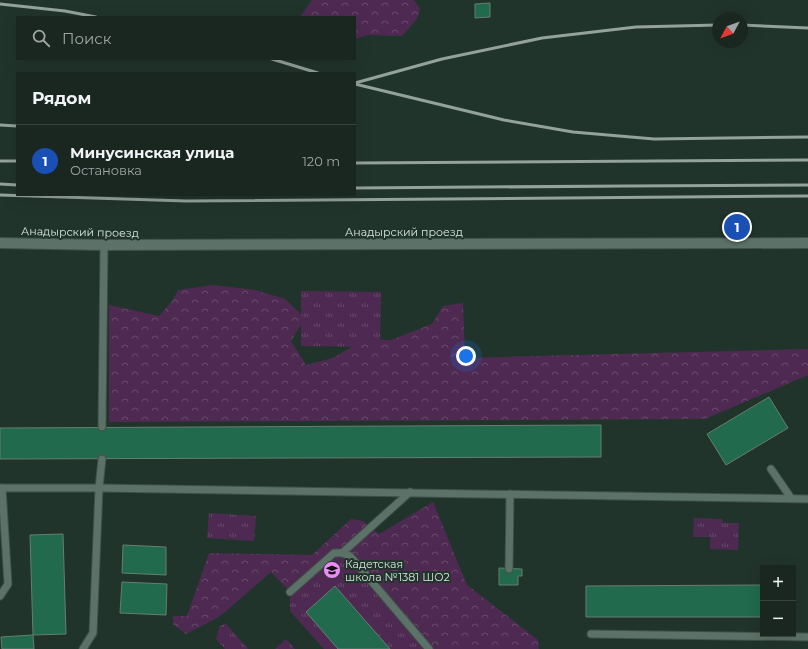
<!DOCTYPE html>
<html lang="ru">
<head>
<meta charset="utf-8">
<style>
  :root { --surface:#192720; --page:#222f29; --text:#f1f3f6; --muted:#9fa5a5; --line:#37443e; --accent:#ee8bf7 }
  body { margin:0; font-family:Montserrat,sans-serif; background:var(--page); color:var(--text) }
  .controls { position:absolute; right:12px; bottom:12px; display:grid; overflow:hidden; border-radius:0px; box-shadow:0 4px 16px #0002 }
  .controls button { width:36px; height:36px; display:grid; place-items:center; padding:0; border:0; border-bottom:1px solid var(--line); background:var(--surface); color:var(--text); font:20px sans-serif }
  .compass { position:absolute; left:712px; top:12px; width:36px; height:36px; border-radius:50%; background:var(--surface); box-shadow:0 4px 16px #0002; rotate:229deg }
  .you { position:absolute; left:466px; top:356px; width:14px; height:14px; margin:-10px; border:3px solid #fff; border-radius:50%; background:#1a73e8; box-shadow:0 0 0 6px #1a73e833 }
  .badge { display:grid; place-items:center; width:26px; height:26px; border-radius:50%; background:var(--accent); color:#fff; font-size:13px; font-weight:700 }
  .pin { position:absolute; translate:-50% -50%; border:2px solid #fff; box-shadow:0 1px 4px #0006 }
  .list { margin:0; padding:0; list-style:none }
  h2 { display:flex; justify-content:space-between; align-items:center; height:52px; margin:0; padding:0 16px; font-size:17px }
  h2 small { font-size:13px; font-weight:400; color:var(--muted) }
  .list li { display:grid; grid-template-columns:26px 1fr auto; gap:12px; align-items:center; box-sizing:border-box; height:72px; padding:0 16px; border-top:1px solid var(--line) }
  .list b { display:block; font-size:15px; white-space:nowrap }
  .list p { margin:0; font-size:13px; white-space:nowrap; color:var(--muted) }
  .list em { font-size:13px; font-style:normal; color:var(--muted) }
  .icon { flex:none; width:22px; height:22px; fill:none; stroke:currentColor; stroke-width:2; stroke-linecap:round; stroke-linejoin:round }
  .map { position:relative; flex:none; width:808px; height:649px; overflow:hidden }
  .search { position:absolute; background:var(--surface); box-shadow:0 4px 16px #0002; left:16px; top:16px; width:340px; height:44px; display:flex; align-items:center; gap:10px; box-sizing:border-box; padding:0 14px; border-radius:0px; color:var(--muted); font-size:15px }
  .panel { position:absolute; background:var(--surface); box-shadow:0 4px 16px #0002; left:16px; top:72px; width:340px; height:124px; border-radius:0px }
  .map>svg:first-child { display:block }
  .grass { fill:url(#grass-tufts) }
  .forest { fill:url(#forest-crowns) }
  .building { fill:#216a4e; stroke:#677d72 }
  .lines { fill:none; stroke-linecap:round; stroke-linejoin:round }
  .lane-casing { stroke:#3f5048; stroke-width:9 }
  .secondary-casing { stroke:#3f5048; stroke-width:12 }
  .lane { stroke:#5c7167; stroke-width:7 }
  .secondary { stroke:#5c7167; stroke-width:10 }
  .rail { stroke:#93a29a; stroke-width:3 }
  .labels { text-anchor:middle; stroke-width:4; stroke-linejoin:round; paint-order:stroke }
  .street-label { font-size:11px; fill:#d7e3dc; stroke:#21342b }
  .poi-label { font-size:11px; fill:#d7e3dc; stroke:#21342b; text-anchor:start }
</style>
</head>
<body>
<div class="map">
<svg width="808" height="649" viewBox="0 0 808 649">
  <defs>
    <pattern id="grass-tufts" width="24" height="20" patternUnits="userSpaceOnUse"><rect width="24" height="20" fill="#4e2a52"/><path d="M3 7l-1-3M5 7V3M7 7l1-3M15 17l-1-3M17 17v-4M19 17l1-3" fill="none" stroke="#67496a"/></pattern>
    <pattern id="forest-crowns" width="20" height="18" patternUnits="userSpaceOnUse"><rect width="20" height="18" fill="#4e2a52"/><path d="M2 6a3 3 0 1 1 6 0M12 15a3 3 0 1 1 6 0" fill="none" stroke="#67496a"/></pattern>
  </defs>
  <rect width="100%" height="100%" fill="#21342b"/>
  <!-- grass -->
  <g class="grass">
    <polygon points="301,291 381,292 380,347 301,346"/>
    <polygon points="209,513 256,516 254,541 207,538"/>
    <polygon points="694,518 722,519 723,523 739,523 738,550 710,549 710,537 693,537"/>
    <polygon points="334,553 350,556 429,649 390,649 335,586 306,612 338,649 324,649 290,611 290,592"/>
    <polygon points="226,624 248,649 225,649 216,639 220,626"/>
    <polygon points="286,639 295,649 275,649"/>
  </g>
  <!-- forest -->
  <g class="forest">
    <polygon points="312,0 414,0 420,9 417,19 402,36 368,35 355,39 355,17 300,17"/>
    <polygon points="213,285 255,290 285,299 305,318 291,341 306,365 333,358 365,339 391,340 432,324 443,306 463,303 465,358 808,349 808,375 705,419 109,422 109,305 159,316 173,300 178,290"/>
    <polygon points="433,502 467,585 538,640 539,649 429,649 350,556 334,553 290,592 271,572 224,613 215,619 186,634 173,624 173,616 187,616 209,553 312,555 351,519 363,521 379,534"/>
  </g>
  <!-- building -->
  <g class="building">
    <polygon points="490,3 490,17 475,18 475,4"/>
    <polygon points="769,397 788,428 726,465 707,434"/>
    <polygon points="601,425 601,457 0,459 0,428"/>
    <polygon points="63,534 66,634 33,635 30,535"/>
    <polygon points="123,545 166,547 166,575 122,573"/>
    <polygon points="499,568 522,569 522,576 518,576 518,585 499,585"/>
    <polygon points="122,582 167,584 166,615 120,613"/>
    <polygon points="763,585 763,617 586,617 586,586"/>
    <polygon points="335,586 390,649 338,649 306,612"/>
    <polygon points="33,635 34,649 2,649 1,637"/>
  </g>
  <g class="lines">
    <!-- lane casing -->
    <g class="lane-casing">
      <g id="lane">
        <polyline points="102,427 104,245"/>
        <polyline points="771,469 791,498"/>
        <polyline points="0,488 2,488 8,584 0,596"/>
        <polyline points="2,488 99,488 808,499"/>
        <polyline points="342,553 410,492"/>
        <polyline points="509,569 510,494"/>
        <polyline points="290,592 334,553 342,553 350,556 429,649"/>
        <polyline points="591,634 808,637"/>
        <polyline points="83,649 93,633 99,488 102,459"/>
      </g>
    </g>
    <!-- secondary casing -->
    <g class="secondary-casing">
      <polyline id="secondary" points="0,243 104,245 808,243"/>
    </g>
    <!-- lane -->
    <use href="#lane" class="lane"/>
    <!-- secondary -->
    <use href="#secondary" class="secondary"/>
    <!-- rail -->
    <g class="rail">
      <polyline points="0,4 65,11 96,17"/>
      <polyline points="742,25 808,28"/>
      <polyline points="272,59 318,73"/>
      <polyline points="355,83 442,59 542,38 636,27 718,25"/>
      <polyline points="355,84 504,120 573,132 654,139 808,137"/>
      <polyline points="0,125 17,126"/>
      <polyline points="0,161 17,161"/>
      <polyline points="355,163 808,160"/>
      <polyline points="0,184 17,185"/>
      <polyline points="355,188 627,186 808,185"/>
      <polyline points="0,195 186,201 808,196"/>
    </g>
  </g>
  <!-- icons -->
  <defs>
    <g id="school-disc" transform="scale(0.9)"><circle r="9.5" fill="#ee8bf7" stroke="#21342b"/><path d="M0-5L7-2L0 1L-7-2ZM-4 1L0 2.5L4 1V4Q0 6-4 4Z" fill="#111"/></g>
  </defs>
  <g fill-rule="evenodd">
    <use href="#school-disc" x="332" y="570"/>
  </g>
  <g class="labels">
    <!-- street labels -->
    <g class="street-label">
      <text transform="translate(80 232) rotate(1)" y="4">Анадырский проезд</text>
      <text x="404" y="236">Анадырский проезд</text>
    </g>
    <!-- poi labels -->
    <g class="poi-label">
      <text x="345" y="568">Кадетская<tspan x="345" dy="13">школа №1381 ШО2</tspan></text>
    </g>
  </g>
</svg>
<div class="controls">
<button>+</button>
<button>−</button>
</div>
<svg class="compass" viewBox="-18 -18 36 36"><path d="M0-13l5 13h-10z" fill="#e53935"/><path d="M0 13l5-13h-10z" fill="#9fa5a5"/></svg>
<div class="you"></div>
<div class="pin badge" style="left:737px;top:227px;background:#1a4fb4">1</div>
<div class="search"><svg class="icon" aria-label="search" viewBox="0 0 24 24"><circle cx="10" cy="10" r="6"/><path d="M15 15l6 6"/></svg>Поиск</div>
<section class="panel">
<h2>Рядом<small></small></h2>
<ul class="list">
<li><span class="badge" style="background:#1a4fb4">1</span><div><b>Минусинская улица</b><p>Остановка</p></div><em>120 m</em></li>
</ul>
</section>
</div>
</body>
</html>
